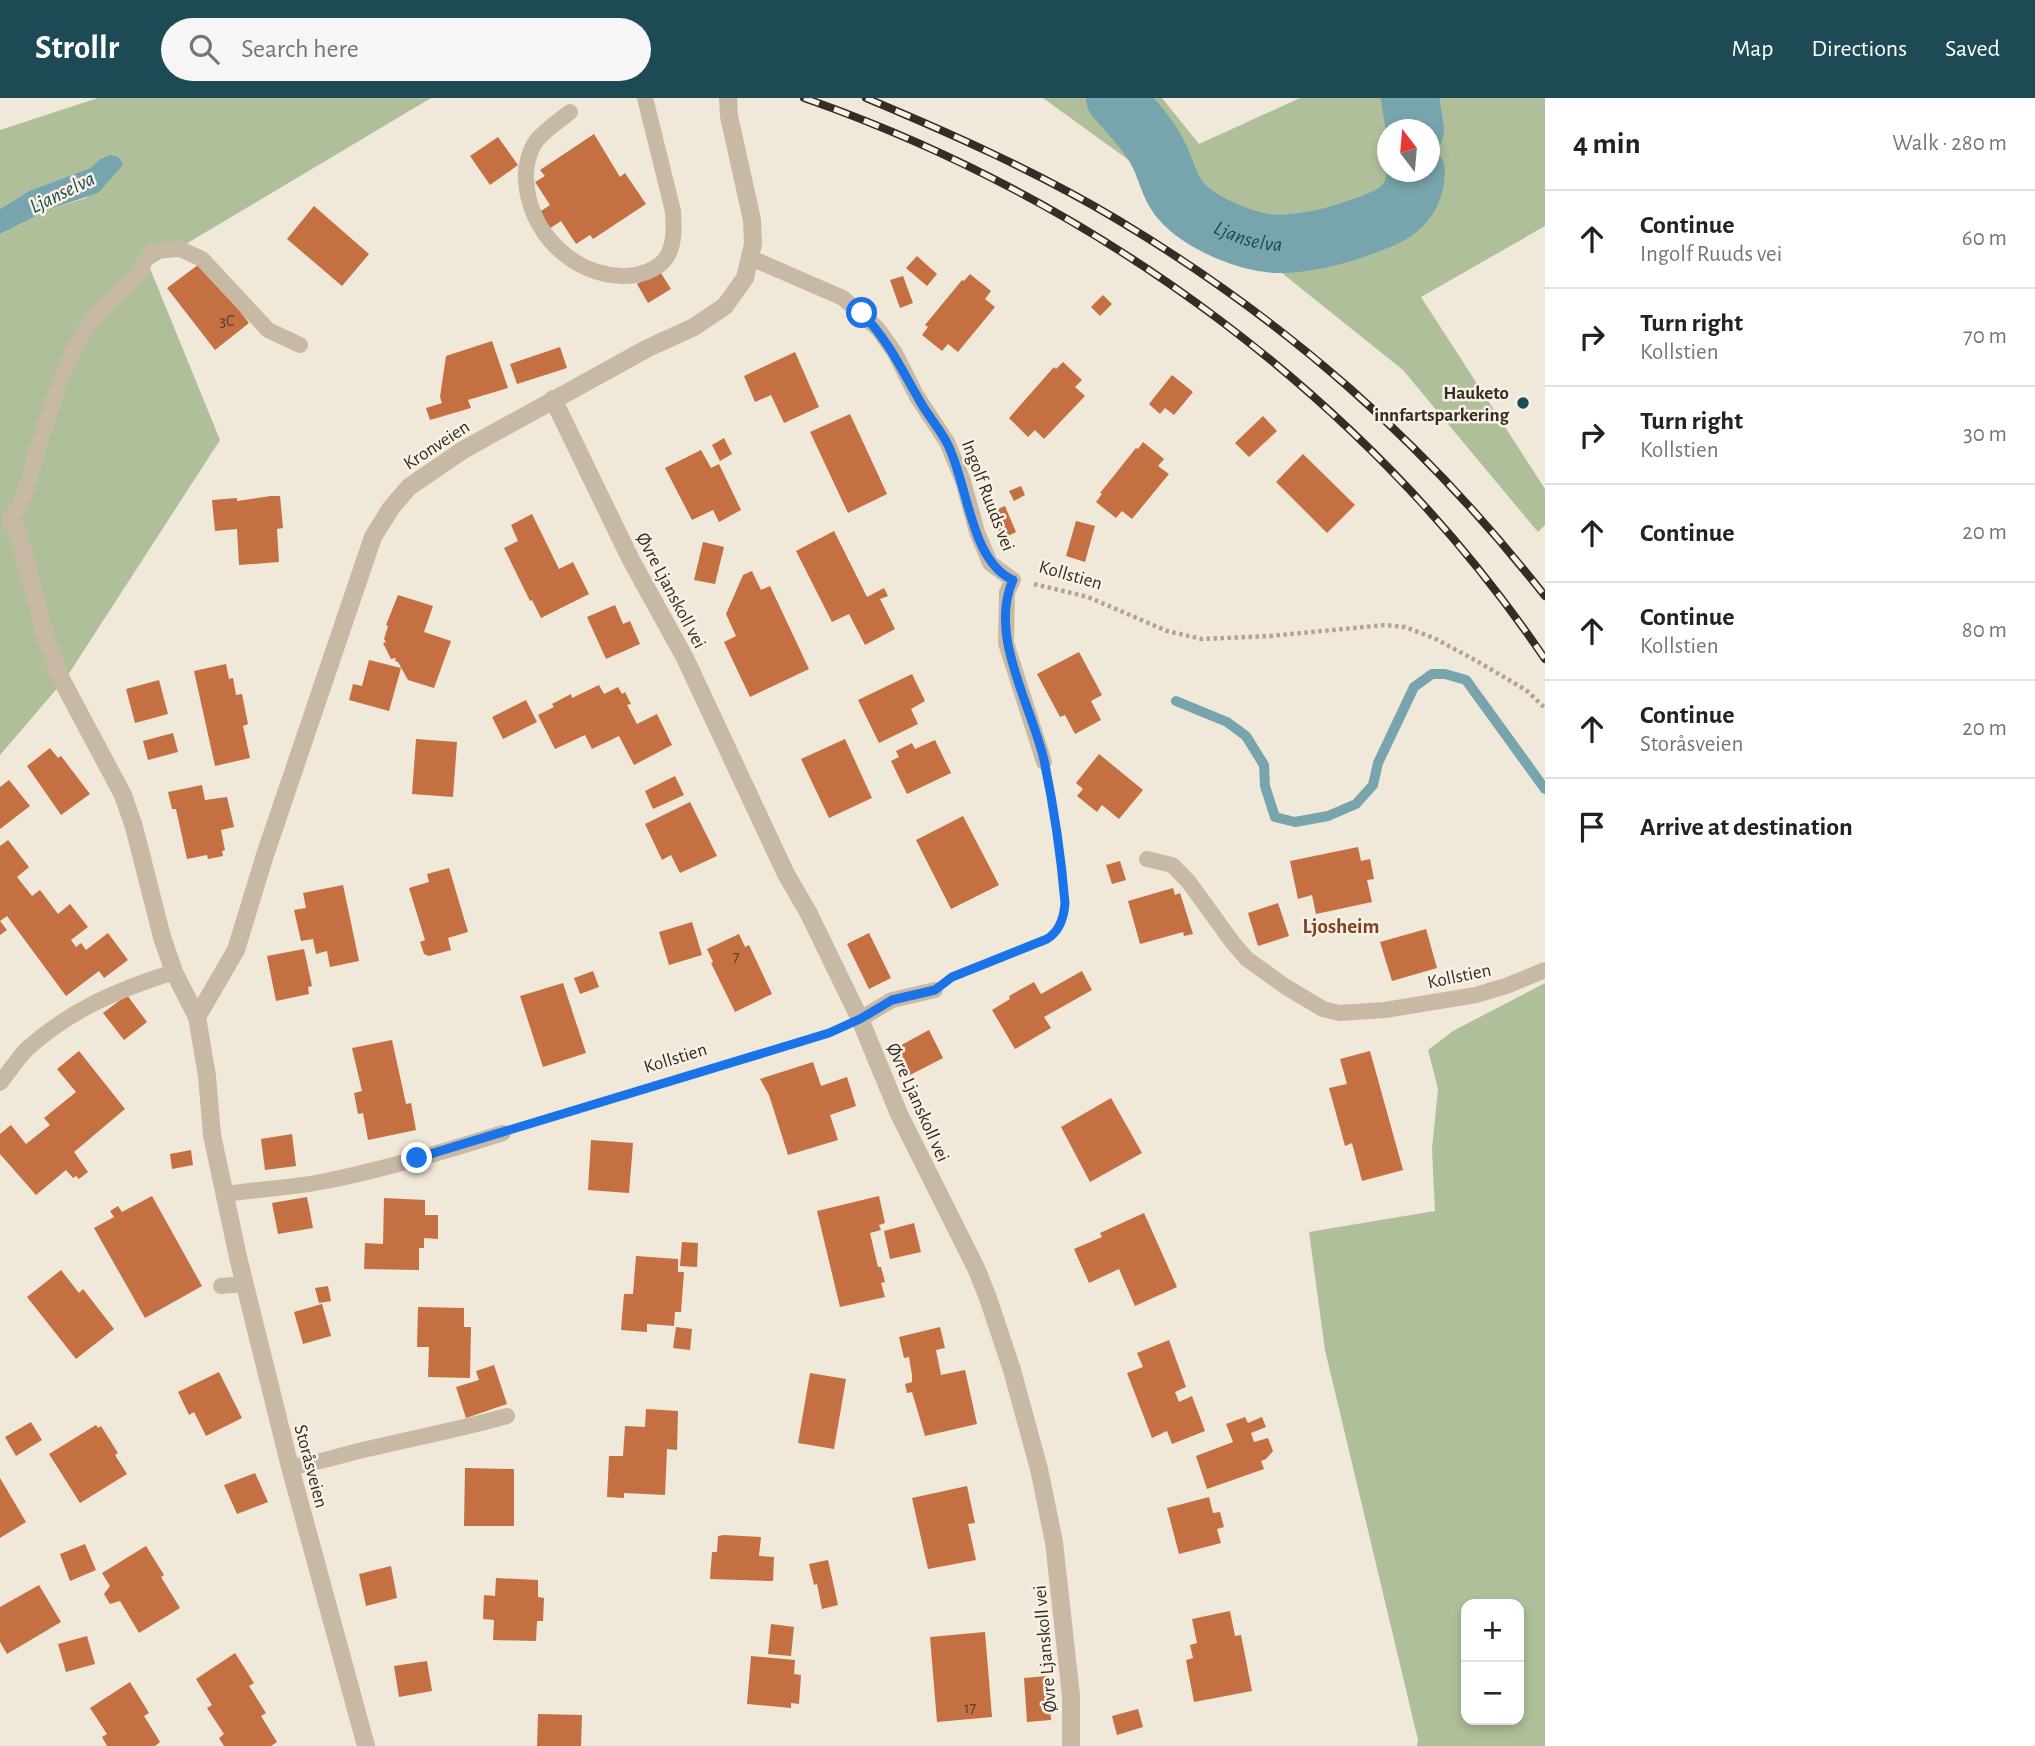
<!DOCTYPE html>
<html lang="en">
<head>
<meta charset="utf-8">
<style>
  :root { --surface:#fff; --page:#f6f6f6; --text:#222; --muted:#767676; --line:#e0e0e0; --accent:#1d4a54 }
  body { margin:0; font-family:"Alegreya Sans",sans-serif; background:var(--page); color:var(--text) }
  .controls { position:absolute; right:21px; bottom:21px; display:grid; overflow:hidden; border-radius:14px; box-shadow:0 4px 10px #0003 }
  .controls button { width:63px; height:63px; display:grid; place-items:center; padding:0; border:0; border-bottom:2px solid var(--line); background:var(--surface); color:var(--text); font:35px sans-serif }
  .compass { position:absolute; left:1377px; top:21px; width:63px; height:63px; border-radius:50%; background:var(--surface); box-shadow:0 4px 10px #0003; rotate:344deg }
  .stop { position:absolute; width:21px; height:21px; margin:-16px; border:5px solid #1a73e8; border-radius:50%; background:#fff }
  .stop.end { background:#1a73e8; border-color:#fff; box-shadow:0 2px 7px #0008 }
  .list { margin:0; padding:0; list-style:none }
  h2 { display:flex; justify-content:space-between; align-items:center; height:91px; margin:0; padding:0 28px; font-size:30px }
  h2 small { font-size:23px; font-weight:400; color:var(--muted) }
  .list li { display:grid; grid-template-columns:46px 1fr auto; gap:21px; align-items:center; box-sizing:border-box; height:98px; padding:0 28px; border-top:2px solid var(--line) }
  .list b { display:block; font-size:26px; white-space:nowrap }
  .list p { margin:0; font-size:23px; white-space:nowrap; color:var(--muted) }
  .list em { font-size:23px; font-style:normal; color:var(--muted) }
  .icon { flex:none; width:38px; height:38px; fill:none; stroke:currentColor; stroke-width:2; stroke-linecap:round; stroke-linejoin:round }
  .map { position:relative; flex:none; width:1545px; height:1648px; overflow:hidden }
  header { display:flex; align-items:center; gap:42px; box-sizing:border-box; height:98px; padding:0 35px; background:var(--accent); color:#fff }
  header strong { font-size:33px }
  nav { display:flex; gap:38px; margin-inline-start:auto; font-size:24px }
  .search { width:490px; height:63px; background:var(--page); display:flex; align-items:center; gap:18px; box-sizing:border-box; padding:0 24px; border-radius:38px; color:var(--muted); font-size:26px }
  main { display:flex }
  aside { flex:1; background:var(--surface) }
  .map>svg:first-child { display:block }
  .green { fill:#aebf99; fill-rule:evenodd }
  .water { fill:#78a5ad }
  .lines { fill:none; stroke-linecap:round; stroke-linejoin:round }
  .stream { stroke:#78a5ad; stroke-width:10 }
  .river { stroke:#78a5ad; stroke-width:58 }
  .building { fill:#c47043 }
  .path { stroke:#b4a38f; stroke-width:4.5; stroke-dasharray:3.5 3.5; stroke-linecap:butt }
  .lane { stroke:#c8b9a5; stroke-width:16 }
  .street { stroke:#c8b9a5; stroke-width:18 }
  .rail-casing { stroke:#342c26; stroke-width:8 }
  .rail { stroke:#f8f1e4; stroke-width:5; stroke-dasharray:16; stroke-linecap:butt }
  .route { stroke:#1a73e8; stroke-width:9 }
  .poi-dot { fill:#1d4a54; stroke:#f8f1e4; stroke-width:2.5 }
  .labels { text-anchor:middle; stroke-width:5; stroke-linejoin:round; paint-order:stroke }
  .number-label { font-size:16px; fill:#583d2d }
  .poi-label { font-size:19px; font-weight:bold; fill:#342c26; stroke:#f8f1e4; text-anchor:end }
  .street-label { font-size:19px; fill:#342c26; stroke:#f8f1e4 }
  .water-label { font-size:21px; font-style:italic; fill:#1d4a54; stroke:#f8f1e4 }
  .neighbourhood-label { font-size:21px; font-weight:bold; fill:#814221; stroke:#f8f1e4 }
</style>
</head>
<body>
<header>
<strong>Strollr</strong>
<div class="search"><svg class="icon" aria-label="search" viewBox="0 0 24 24"><circle cx="10" cy="10" r="6"/><path d="M15 15l6 6"/></svg>Search here</div>
<nav><a>Map</a><a>Directions</a><a>Saved</a></nav>
</header>
<main>
<div class="map">
<svg width="1545" height="1648" viewBox="0 0 1545 1648">
  <rect width="100%" height="100%" fill="#f0e8d8"/>
  <!-- green -->
  <g class="green">
    <polygon points="98,0 431,0 149,168 220,342 66,580 0,657 0,136 50,111 86,100 123,67 121,61 115,57 109,57 100,61 90,70 29,93 0,111 0,32"/>
    <path d="M1043 0H1162L1199 46 1300 0H1545V128L1421 199 1545 391V427L1538 434 1403 272 1253 152ZM1388 32H1430V74H1388Z"/>
    <path d="M1545 885V1648H1417L1418 1642 1325 1252 1309 1134 1435 1113 1432 1051 1438 991 1428 952 1453 933ZM1519 1506V1622H1466V1506Z"/>
  </g>
  <!-- water -->
  <path class="water" d="M109 57C117 57 121 59 123 67L98 95 50 111 0 136V111L29 93 90 70 100 61Z"/>
  <g class="lines">
    <!-- stream -->
    <polyline class="stream" points="1176,603 1227,624 1246,638 1264,667 1265,688 1275,719 1295,724 1328,718 1356,706 1373,687 1378,665 1414,589 1432,576 1445,576 1466,582 1545,691"/>
    <!-- river -->
    <g class="river">
      <path id="s1" d="M1115 0C1129 16 1145 32 1155 50 1166 67 1167 87 1181 103 1201 126 1251 147 1282 146 1308 145 1337 138 1361 129 1390 119 1414 110 1416 74"/>
      <polyline points="1410,0 1415,32"/>
    </g>
  </g>
  <!-- building -->
  <g class="building">
    <polygon points="594,36 620,79 625,75 646,106 593,141 590,137 576,146 561,123 549,131 538,115 550,107 535,84 545,78 540,72"/>
    <polygon points="498,39 518,67 490,87 470,58"/>
    <polygon points="314,108 369,156 342,188 287,141"/>
    <polygon points="917,158 937,176 927,188 906,170"/>
    <polygon points="202,164 249,225 215,252 167,190"/>
    <polygon points="659,172 671,191 648,205 637,186"/>
    <polygon points="970,176 991,193 985,201 995,209 958,254 948,246 942,253 922,237 928,229 925,227 962,182 964,183"/>
    <polygon points="903,178 913,205 900,210 890,182"/>
    <polygon points="1103,197 1112,206 1100,218 1091,209"/>
    <polygon points="492,243 508,290 468,302 471,310 430,322 426,310 442,305 440,299 446,258"/>
    <polygon points="560,249 567,270 517,286 510,266"/>
    <polygon points="795,254 819,309 784,325 771,297 755,304 744,278"/>
    <polygon points="1063,264 1082,282 1075,289 1085,298 1044,341 1035,332 1028,339 1009,320 1054,269 1056,271"/>
    <polygon points="1172,277 1193,294 1174,317 1165,310 1160,316 1149,306"/>
    <polygon points="850,316 887,396 848,415 810,334"/>
    <polygon points="1263,318 1277,333 1249,359 1235,345"/>
    <polygon points="724,340 732,356 720,363 712,347"/>
    <polygon points="1143,344 1164,361 1158,368 1169,376 1132,421 1122,413 1116,420 1096,404 1102,396 1100,395 1136,350 1138,351"/>
    <polygon points="701,352 711,370 719,366 741,412 719,424 713,412 692,422 665,370"/>
    <polygon points="1303,356 1355,407 1327,435 1276,384"/>
    <polygon points="1021,388 1025,397 1014,403 1009,393"/>
    <polygon points="271,398 280,398 283,430 277,431 279,464 239,467 237,431 215,433 212,402 237,400 237,403"/>
    <polygon points="1005,408 1016,434 1002,441 991,414"/>
    <polygon points="532,416 559,471 573,464 589,496 541,520 532,502 530,503 504,450 518,443 511,427"/>
    <polygon points="1076,423 1095,428 1085,464 1066,458"/>
    <polygon points="834,433 867,499 884,490 888,498 880,501 895,531 865,547 849,516 832,524 796,453"/>
    <polygon points="703,444 724,449 715,486 694,482"/>
    <polygon points="752,473 761,492 770,488 809,571 750,599 724,544 736,538 726,516 743,477"/>
    <polygon points="398,497 433,508 424,534 451,543 434,590 408,582 398,564 395,563 396,560 391,561 383,545 386,544 384,541 388,528 386,527"/>
    <polygon points="615,507 623,526 630,523 640,546 606,561 587,519"/>
    <polygon points="1079,554 1102,597 1091,603 1101,622 1075,636 1065,617 1060,619 1037,576"/>
    <polygon points="369,562 401,570 389,613 349,602 353,586 362,588"/>
    <polygon points="226,566 229,581 233,580 236,597 242,596 248,626 243,628 250,660 215,668 194,573"/>
    <polygon points="912,576 925,603 911,611 918,626 879,645 858,602"/>
    <polygon points="159,582 168,616 135,625 126,591"/>
    <polygon points="599,587 604,596 618,589 622,596 625,594 631,606 627,607 637,626 657,616 672,647 634,667 619,638 592,651 585,637 555,651 538,617 554,609 552,606 571,596 572,600"/>
    <polygon points="526,602 537,624 503,641 492,619"/>
    <polygon points="173,635 178,654 148,662 143,643"/>
    <polygon points="416,641 457,644 453,699 412,696"/>
    <polygon points="845,641 872,700 829,720 801,661"/>
    <polygon points="935,642 951,675 907,696 891,663 899,659 896,653 912,645 915,651"/>
    <polygon points="50,650 58,660 61,658 90,696 61,717 27,668"/>
    <polygon points="1099,656 1143,692 1119,721 1102,707 1097,714 1077,698 1083,691 1076,685"/>
    <polygon points="675,678 684,697 653,711 645,693"/>
    <polygon points="9,682 30,708 0,731 0,689"/>
    <polygon points="202,687 205,702 227,699 234,729 221,732 225,752 222,753 223,758 208,761 207,757 187,761 176,711 172,711 168,694"/>
    <polygon points="690,704 717,758 680,775 671,757 662,762 645,726"/>
    <polygon points="963,718 999,787 951,811 916,742"/>
    <polygon points="8,742 29,769 17,779 32,798 40,792 58,816 70,806 88,829 71,842 76,849 81,845 86,852 108,835 128,862 104,880 99,873 66,898 7,818 0,823 7,832 0,837 0,748"/>
    <polygon points="1358,749 1361,763 1370,761 1374,781 1367,782 1372,804 1316,816 1312,797 1298,801 1290,763"/>
    <polygon points="1120,763 1126,782 1112,786 1106,767"/>
    <polygon points="449,770 468,834 448,840 451,852 429,858 424,856 420,844 425,842 409,790 429,784 427,776"/>
    <polygon points="343,787 359,863 330,869 327,853 316,856 313,841 301,843 294,812 306,810 303,795"/>
    <polygon points="1173,790 1175,797 1180,795 1193,836 1184,838 1183,834 1140,846 1128,803"/>
    <polygon points="1278,805 1289,838 1258,848 1248,815"/>
    <polygon points="692,824 702,857 669,867 659,834"/>
    <polygon points="1426,831 1437,870 1392,883 1380,844"/>
    <polygon points="869,835 891,880 869,891 847,846"/>
    <polygon points="739,836 745,849 749,847 772,896 735,914 711,865 713,864 707,851"/>
    <polygon points="304,851 312,888 308,889 309,896 276,903 267,858"/>
    <polygon points="593,873 599,889 580,896 574,880"/>
    <polygon points="1082,873 1092,892 1044,919 1051,930 1015,951 992,912 1010,901 1009,898 1034,884 1041,896"/>
    <polygon points="563,885 586,955 543,969 520,898"/>
    <polygon points="127,897 147,924 124,942 103,915"/>
    <polygon points="929,932 943,960 908,978 894,951"/>
    <polygon points="392,942 406,1006 411,1005 416,1032 368,1042 363,1015 358,1016 354,995 362,993 352,950"/>
    <polygon points="79,953 125,1011 74,1054 88,1074 79,1081 76,1078 73,1080 66,1072 36,1097 0,1056 0,1036 11,1027 26,1046 50,1027 44,1020 76,994 57,971"/>
    <polygon points="1370,953 1403,1072 1362,1083 1352,1045 1345,1048 1329,990 1347,986 1340,961"/>
    <polygon points="813,964 821,988 847,979 856,1008 830,1017 838,1042 788,1057 769,997 760,981"/>
    <polygon points="1111,1000 1142,1055 1090,1084 1061,1029"/>
    <polygon points="292,1036 296,1068 265,1072 261,1041"/>
    <polygon points="591,1042 633,1045 629,1095 588,1092"/>
    <polygon points="191,1052 193,1067 172,1071 170,1056"/>
    <polygon points="152,1098 202,1188 145,1220 94,1130 114,1119 110,1113 118,1108 122,1114"/>
    <polygon points="879,1098 885,1125 879,1127 881,1132 870,1135 878,1169 881,1169 885,1184 881,1185 885,1199 840,1209 817,1113"/>
    <polygon points="307,1099 313,1130 278,1136 272,1105"/>
    <polygon points="384,1100 425,1102 425,1117 438,1117 438,1141 424,1140 424,1150 419,1150 419,1172 364,1171 365,1145 383,1146"/>
    <polygon points="1144,1115 1177,1189 1135,1208 1119,1171 1089,1185 1074,1151 1102,1139 1100,1135"/>
    <polygon points="914,1125 921,1154 890,1161 884,1133"/>
    <polygon points="682,1144 698,1145 697,1169 680,1168"/>
    <polygon points="636,1158 678,1161 678,1174 684,1174 681,1214 675,1214 674,1228 647,1226 647,1234 621,1232 624,1196 633,1196"/>
    <polygon points="61,1172 79,1195 83,1191 114,1231 76,1261 27,1199"/>
    <polygon points="328,1188 331,1203 319,1205 315,1190"/>
    <polygon points="322,1206 331,1238 303,1246 294,1214"/>
    <polygon points="418,1209 464,1210 464,1229 471,1229 470,1280 428,1279 429,1249 417,1249"/>
    <polygon points="676,1229 692,1231 690,1252 673,1250"/>
    <polygon points="940,1229 945,1250 936,1252 941,1277 965,1272 977,1326 925,1338 912,1294 907,1295 905,1286 912,1284 912,1277 909,1259 904,1260 899,1239"/>
    <polygon points="1169,1242 1186,1289 1175,1294 1179,1304 1192,1298 1205,1333 1172,1346 1167,1333 1152,1340 1127,1275 1143,1269 1137,1255"/>
    <polygon points="494,1267 507,1306 466,1320 456,1289 479,1282 476,1273"/>
    <polygon points="219,1274 242,1320 206,1338 194,1314 189,1317 178,1294"/>
    <polygon points="810,1275 846,1281 834,1351 798,1345"/>
    <polygon points="646,1311 678,1313 677,1352 667,1351 665,1397 624,1395 624,1400 607,1399 609,1358 623,1358 625,1328 645,1329"/>
    <polygon points="1245,1319 1248,1325 1262,1319 1266,1329 1251,1335 1254,1344 1268,1340 1273,1353 1266,1361 1261,1363 1264,1371 1207,1391 1196,1358 1233,1344 1226,1326"/>
    <polygon points="31,1324 42,1342 16,1358 5,1339"/>
    <polygon points="96,1327 98,1330 101,1328 118,1355 115,1357 127,1376 80,1405 49,1356"/>
    <polygon points="465,1370 514,1371 514,1428 464,1428"/>
    <polygon points="255,1375 268,1404 237,1416 224,1387"/>
    <polygon points="0,1380 26,1424 0,1440"/>
    <polygon points="967,1388 975,1425 968,1426 976,1462 928,1471 912,1400"/>
    <polygon points="1209,1399 1213,1415 1220,1414 1224,1429 1217,1431 1221,1445 1179,1456 1167,1410"/>
    <polygon points="724,1437 761,1439 759,1458 774,1459 773,1483 710,1481 712,1454 717,1454 718,1438"/>
    <polygon points="85,1446 96,1472 70,1483 60,1456"/>
    <polygon points="146,1448 164,1477 161,1479 180,1510 139,1535 120,1503 110,1506 104,1496 110,1488 102,1475"/>
    <polygon points="828,1462 838,1507 822,1511 817,1486 814,1487 809,1466"/>
    <polygon points="391,1468 397,1500 366,1508 359,1476"/>
    <polygon points="496,1480 538,1482 538,1499 544,1500 543,1523 537,1523 536,1543 493,1542 494,1522 483,1521 484,1497 495,1498"/>
    <polygon points="39,1487 61,1524 7,1556 0,1544 0,1509"/>
    <polygon points="1230,1513 1235,1538 1241,1537 1252,1593 1194,1604 1186,1562 1193,1560 1190,1547 1197,1545 1192,1521"/>
    <polygon points="771,1526 794,1529 791,1558 768,1556"/>
    <polygon points="985,1534 992,1619 937,1624 930,1539"/>
    <polygon points="87,1538 95,1566 66,1574 58,1546"/>
    <polygon points="235,1555 254,1585 249,1588 266,1615 261,1618 277,1644 271,1648 224,1648 219,1640 224,1636 207,1610 212,1607 196,1581"/>
    <polygon points="751,1558 795,1562 794,1576 801,1577 799,1606 791,1605 791,1610 747,1606"/>
    <polygon points="427,1563 432,1593 399,1599 394,1568"/>
    <polygon points="1047,1578 1051,1622 1027,1624 1024,1580"/>
    <polygon points="130,1584 149,1615 144,1618 160,1644 155,1648 107,1648 102,1639 107,1636 90,1610"/>
    <polygon points="1138,1611 1143,1629 1117,1637 1112,1618"/>
    <polygon points="538,1616 582,1617 581,1648 537,1648"/>
  </g>
  <g class="lines">
    <!-- path -->
    <g class="path">
      <polyline points="1034,486 1088,499 1167,533 1202,541 1270,538 1385,527 1405,529 1434,540 1475,562 1526,592 1545,610"/>
      <polyline points="954,878 1047,841 1055,836 1061,827 1065,805 1059,739 1048,685"/>
      <polyline points="523,1028 839,930"/>
    </g>
    <!-- lane -->
    <g class="lane">
      <path d="M570 14C559 23 546 31 537 42 529 52 525 70 526 82 529 134 572 177 623 178 638 178 657 173 666 160 675 147 674 128 673 113L645 0"/>
      <polyline points="751,160 843,200 878,231 895,255 916,297 947,344 963,383 977,434 990,465 1013,482 1007,494 1006,545 1044,664"/>
      <path d="M11 421C28 398 30 373 39 346 52 308 68 249 95 219 109 203 126 189 141 174L144 164 153 153 180 151 202 161 268 232 300 247"/>
      <polyline points="1147,761 1172,767 1188,783 1233,845 1247,861 1286,889 1323,911 1339,915 1385,912 1476,897 1506,888 1545,872"/>
      <polyline points="860,921 892,902 935,892"/>
      <path d="M0 985C9 974 17 961 27 951 70 912 119 891 174 874"/>
      <path d="M226 1096C258 1091 290 1090 321 1084 383 1072 443 1054 503 1035"/>
      <polyline points="221,1188 245,1186"/>
      <path d="M290 1369C314 1366 335 1359 359 1353 408 1341 458 1332 507 1318"/>
    </g>
    <!-- street -->
    <g class="street">
      <polyline points="553,301 631,462 685,560 786,776 808,814 860,921 899,1016 976,1170 988,1200 1012,1272 1039,1371 1054,1444 1071,1598 1071,1648"/>
      <polyline points="11,421 19,439 47,544 59,577 123,697 134,729 162,839 174,874 197,919 207,978 212,1037 238,1159 290,1369 366,1648"/>
      <polyline points="197,919 236,852 265,757 373,439 391,410 409,389 463,352 648,250 694,229 725,208 745,180 753,146 752,122 729,18 728,0"/>
    </g>
    <!-- rail casing -->
    <g class="rail-casing">
      <g id="rail">
        <path d="M804 0C1099 103 1369 301 1545 561"/>
        <path d="M866 0C952 36 1038 74 1118 122 1288 224 1423 343 1545 498"/>
      </g>
    </g>
    <!-- rail -->
    <use href="#rail" class="rail"/>
  </g>
  <g class="lines">
    <!-- route -->
    <path class="route" d="M417 1060 829 935 860 921 892 902 935 892 952 879 1047 841C1060 833 1064 820 1065 805 1061 757 1054 710 1044 662 1031 606 988 537 1013 482 970 463 968 385 947 345 940 331 929 319 921 305 901 271 890 245 862 215"/>
  </g>
  <!-- markers -->
  <circle class="poi-dot" cx="1523" cy="305" r="7"/>
  <g class="labels">
    <!-- number labels -->
    <g class="number-label">
      <text x="227" y="228">3C</text>
      <text x="736" y="864">7</text>
      <text x="970" y="1615">17</text>
    </g>
    <!-- poi labels -->
    <g class="poi-label">
      <text x="1509" y="301">Hauketo<tspan x="1509" dy="22">innfartsparkering</tspan></text>
    </g>
    <!-- street labels -->
    <g class="street-label">
      <text transform="translate(436 346) rotate(-33)" y="7">Kronveien</text>
      <text transform="translate(989 397) rotate(69)" y="7">Ingolf Ruuds vei</text>
      <text transform="translate(1071 476) rotate(16)" y="7">Kollstien</text>
      <text transform="translate(672 492) rotate(62)" y="7">Øvre Ljanskoll vei</text>
      <text transform="translate(1459 877) rotate(-12)" y="7">Kollstien</text>
      <text transform="translate(675 959) rotate(-17)" y="7">Kollstien</text>
      <text transform="translate(919 1004) rotate(66)" y="7">Øvre Ljanskoll vei</text>
      <text transform="translate(312 1368) rotate(75)" y="7">Storåsveien</text>
      <text transform="translate(1044 1551) rotate(-95)" y="7">Øvre Ljanskoll vei</text>
    </g>
    <!-- water labels -->
    <g class="water-label">
      <text transform="translate(62 94) rotate(-26)" y="7">Ljanselva</text>
      <text dy="7" stroke="none"><textPath href="#s1" startOffset="201">Ljanselva</textPath></text>
    </g>
    <!-- neighbourhood labels -->
    <g class="neighbourhood-label">
      <text x="1341" y="835">Ljosheim</text>
    </g>
  </g>
</svg>
<div class="controls">
<button>+</button>
<button>−</button>
</div>
<svg class="compass" viewBox="-18 -18 36 36"><path d="M0-13l5 13h-10z" fill="#e53935"/><path d="M0 13l5-13h-10z" fill="#767676"/></svg>
<div class="stop" style="left:862px;top:215px"></div>
<div class="stop end" style="left:417px;top:1060px"></div>
</div>
<aside>
<h2>4 min<small>Walk · 280 m</small></h2>
<ul class="list">
<li><svg class="icon" aria-label="ahead" viewBox="0 0 24 24"><path d="M12 20V5M6 11l6-6 6 6"/></svg><div><b>Continue</b><p>Ingolf Ruuds vei</p></div><em>60 m</em></li>
<li><svg class="icon" aria-label="right" viewBox="0 0 24 24"><path d="M7 20v-9h11M14 6l5 5-5 5"/></svg><div><b>Turn right</b><p>Kollstien</p></div><em>70 m</em></li>
<li><svg class="icon" aria-label="right" viewBox="0 0 24 24"><path d="M7 20v-9h11M14 6l5 5-5 5"/></svg><div><b>Turn right</b><p>Kollstien</p></div><em>30 m</em></li>
<li><svg class="icon" aria-label="ahead" viewBox="0 0 24 24"><path d="M12 20V5M6 11l6-6 6 6"/></svg><div><b>Continue</b></div><em>20 m</em></li>
<li><svg class="icon" aria-label="ahead" viewBox="0 0 24 24"><path d="M12 20V5M6 11l6-6 6 6"/></svg><div><b>Continue</b><p>Kollstien</p></div><em>80 m</em></li>
<li><svg class="icon" aria-label="ahead" viewBox="0 0 24 24"><path d="M12 20V5M6 11l6-6 6 6"/></svg><div><b>Continue</b><p>Storåsveien</p></div><em>20 m</em></li>
<li><svg class="icon" aria-label="arrive" viewBox="0 0 24 24"><path d="M6 21V4h12l-3 4 3 4H6"/></svg><div><b>Arrive at destination</b></div></li>
</ul>
</aside>
</main>
</body>
</html>
